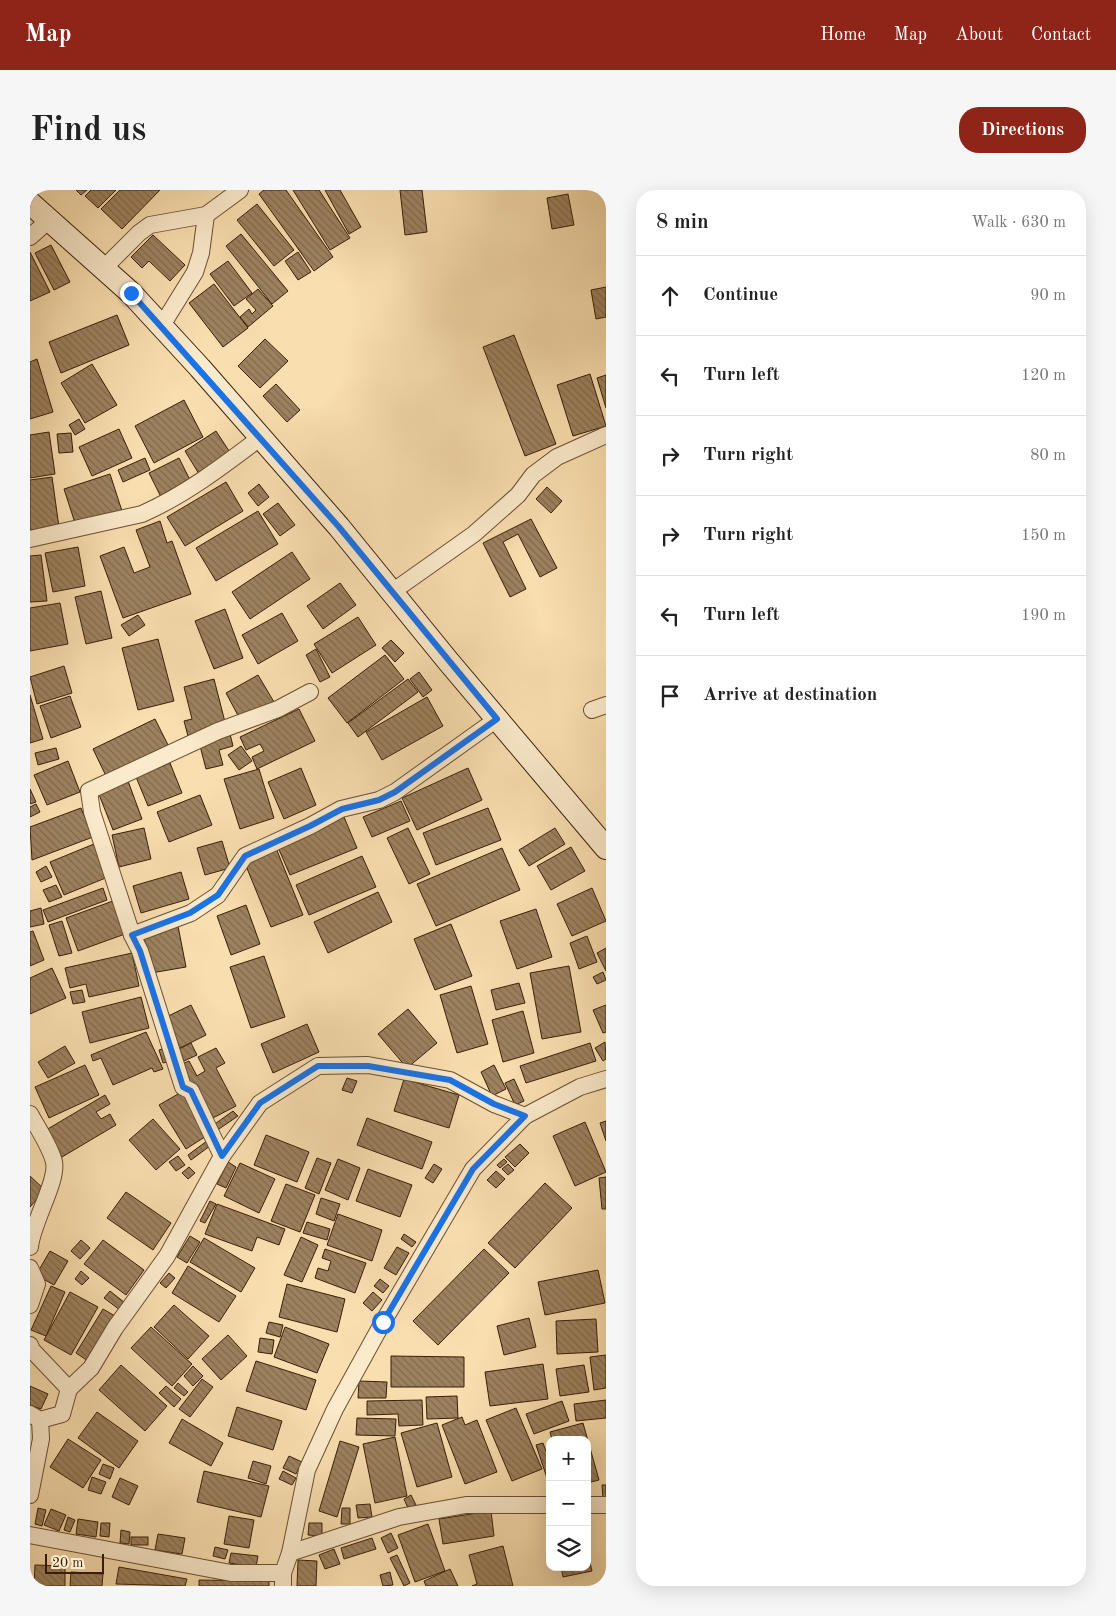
<!DOCTYPE html>
<html lang="en">
<head>
<meta charset="utf-8">
<style>
  :root { --surface:#fff; --page:#f6f6f6; --text:#222; --muted:#767676; --line:#e0e0e0; --accent:#8f2418 }
  body { margin:0; font-family:"Old Standard TT",serif; background:var(--page); color:var(--text) }
  .controls { position:absolute; right:15px; bottom:15px; display:grid; overflow:hidden; border-radius:10px; box-shadow:0 5px 20px #0002 }
  .controls button { width:45px; height:45px; display:grid; place-items:center; padding:0; border:0; border-bottom:1px solid var(--line); background:var(--surface); color:var(--text); font:25px sans-serif }
  .scale { position:absolute; left:15px; bottom:12px; width:59px; box-sizing:border-box; padding-left:5px; border:2px solid #3a1e09; border-top:0; font-size:14px; line-height:18px; white-space:nowrap; color:#3a1e09; -webkit-text-stroke:4px #fbeacb; paint-order:stroke }
  .stop { position:absolute; width:15px; height:15px; margin:-11px; border:4px solid #1a73e8; border-radius:50%; background:#fff }
  .stop.end { background:#1a73e8; border-color:#fff; box-shadow:0 1px 5px #0008 }
  .list { margin:0; padding:0; list-style:none }
  h2 { display:flex; justify-content:space-between; align-items:center; height:65px; margin:0; padding:0 20px; font-size:21px }
  h2 small { font-size:16px; font-weight:400; color:var(--muted) }
  .list li { display:grid; grid-template-columns:32px 1fr auto; gap:15px; align-items:center; box-sizing:border-box; height:80px; padding:0 20px; border-top:1px solid var(--line) }
  .list b { display:block; font-size:19px; white-space:nowrap }
  .list em { font-size:16px; font-style:normal; color:var(--muted) }
  .icon { flex:none; width:28px; height:28px; fill:none; stroke:currentColor; stroke-width:2; stroke-linecap:round; stroke-linejoin:round }
  .map { position:relative; flex:none; width:576px; height:1396px; overflow:hidden; border-radius:20px }
  header { display:flex; align-items:center; gap:30px; box-sizing:border-box; height:70px; padding:0 25px; background:var(--accent); color:#fff }
  header strong { font-size:24px }
  nav { display:flex; gap:28px; margin-inline-start:auto; font-size:18px }
  .intro { display:flex; align-items:center; justify-content:space-between; box-sizing:border-box; height:120px; padding:0 30px }
  h1 { margin:0; font-size:35px }
  .button { padding:12px 22px; border-radius:20px; background:var(--accent); color:#fff; font-size:18px; font-weight:700 }
  main { display:flex; gap:30px; padding:0 30px }
  aside { flex:1; background:var(--surface); border-radius:20px; box-shadow:0 5px 20px #0002 }
  .map>svg:first-child { display:block }
  .building { fill:url(#building-back-hatch); stroke:#3a1e09 }
  .lines { fill:none; stroke-linecap:round; stroke-linejoin:round }
  .minor-casing { stroke:#6a4e32; stroke-width:18 }
  .secondary-casing { stroke:#3a1e09; stroke-width:24 }
  .minor { stroke:#fbeacb; stroke-width:16 }
  .secondary { stroke:#fbeacb; stroke-width:22 }
  .route { stroke:#1a73e8; stroke-width:6 }
</style>
</head>
<body>
<header>
<strong>Map</strong>
<nav><a>Home</a><a>Map</a><a>About</a><a>Contact</a></nav>
</header>
<div class="intro"><h1>Find us</h1><a class="button">Directions</a></div>
<main>
<div class="map">
<svg width="576" height="1396" viewBox="0 0 576 1396">
  <defs>
    <pattern id="building-back-hatch" width="6" height="6" patternUnits="userSpaceOnUse" patternTransform="scale(1.25)"><rect width="6" height="6" fill="#9d825f"/><path d="M-1 5l2 2M0 0l6 6M5-1l2 2" fill="none" stroke="#816a4d"/></pattern>
  </defs>
  <rect width="100%" height="100%" fill="#f9deaf"/>
  <filter id="stains"><feTurbulence type="fractalNoise" baseFrequency=".004" numOctaves="4"/><feColorMatrix values="0 0 0 0 .2 0 0 0 0 .09 0 0 0 0 .02 0 0 0 .5 -.17"/></filter>
  <radialGradient id="worn" r=".72"><stop offset=".6" stop-color="#630" stop-opacity="0"/><stop offset="1" stop-color="#630" stop-opacity=".3"/></radialGradient>
  <!-- building -->
  <g class="building">
    <polygon points="46,0 57,0 51,5"/>
    <polygon points="61,0 86,0 68,18 55,6"/>
    <polygon points="90,0 130,0 92,39 71,19"/>
    <polygon points="234,0 256,0 303,67 284,81 229,4"/>
    <polygon points="263,0 289,0 320,48 300,60"/>
    <polygon points="295,0 310,0 331,37 319,44"/>
    <polygon points="370,0 392,0 397,42 375,45"/>
    <polygon points="538,4 544,35 522,39 517,8"/>
    <polygon points="227,14 264,60 244,76 207,30"/>
    <polygon points="211,44 258,101 242,114 196,56"/>
    <polygon points="123,45 155,75 140,91 119,71 112,78 101,67"/>
    <polygon points="21,55 40,92 24,100 5,63"/>
    <polygon points="0,62 20,102 0,111"/>
    <polygon points="268,62 281,82 268,90 255,71"/>
    <polygon points="198,71 222,103 204,116 180,84"/>
    <polygon points="184,94 218,138 193,157 159,113"/>
    <polygon points="576,97 576,127 566,129 561,100"/>
    <polygon points="228,99 243,116 218,137 210,127 219,119 222,124 226,120 216,109"/>
    <polygon points="87,125 99,155 31,183 19,152"/>
    <polygon points="484,145 526,254 495,266 453,157"/>
    <polygon points="235,149 258,171 230,198 208,176"/>
    <polygon points="7,169 23,222 0,229 0,172"/>
    <polygon points="62,174 87,215 55,233 31,193"/>
    <polygon points="560,184 576,236 543,246 527,195"/>
    <polygon points="576,185 576,218 567,188"/>
    <polygon points="246,194 270,220 257,232 233,206"/>
    <polygon points="154,210 173,247 124,273 105,236"/>
    <polygon points="49,229 55,239 45,245 39,235"/>
    <polygon points="89,239 102,268 62,286 49,257"/>
    <polygon points="186,241 201,264 169,284 155,261"/>
    <polygon points="19,242 25,284 0,288 0,245"/>
    <polygon points="41,243 43,262 29,263 27,244"/>
    <polygon points="115,268 120,280 93,292 88,280"/>
    <polygon points="149,268 161,292 131,307 119,283"/>
    <polygon points="80,284 92,321 46,336 34,299"/>
    <polygon points="22,287 29,337 0,340 0,290"/>
    <polygon points="196,292 213,321 155,356 137,327"/>
    <polygon points="229,294 239,307 228,316 218,303"/>
    <polygon points="517,297 532,311 521,323 506,309"/>
    <polygon points="248,313 265,335 250,346 233,324"/>
    <polygon points="228,321 248,354 186,391 166,358"/>
    <polygon points="501,329 527,378 510,387 488,344 473,352 496,399 480,407 453,353"/>
    <polygon points="130,331 137,353 142,351 161,404 93,428 70,366 94,357 104,383 120,377 106,340"/>
    <polygon points="48,357 55,396 23,402 15,363"/>
    <polygon points="262,362 280,389 220,429 202,402"/>
    <polygon points="11,365 17,411 0,412 0,366"/>
    <polygon points="310,393 326,415 293,439 277,416"/>
    <polygon points="71,401 82,448 56,454 45,407"/>
    <polygon points="30,413 38,454 0,461 0,418"/>
    <polygon points="195,419 213,468 184,479 165,431"/>
    <polygon points="252,423 268,451 228,474 212,445"/>
    <polygon points="108,425 115,435 99,446 91,435"/>
    <polygon points="328,427 346,455 302,483 284,454"/>
    <polygon points="128,449 144,511 108,520 92,458"/>
    <polygon points="361,450 374,463 365,472 352,458"/>
    <polygon points="286,459 300,487 290,492 276,465"/>
    <polygon points="355,465 374,489 317,533 298,508"/>
    <polygon points="34,476 42,503 7,514 0,487"/>
    <polygon points="389,482 402,500 393,507 380,489"/>
    <polygon points="228,485 244,512 211,531 196,503"/>
    <polygon points="184,489 196,536 158,546 154,531 162,529 154,497"/>
    <polygon points="378,489 388,502 328,547 318,533"/>
    <polygon points="0,505 13,549 0,553"/>
    <polygon points="40,506 51,537 21,548 10,516"/>
    <polygon points="397,507 413,536 352,570 336,542"/>
    <polygon points="269,519 285,551 227,579 222,567 234,561 230,554 216,560 210,547"/>
    <polygon points="125,529 139,557 77,588 63,559"/>
    <polygon points="200,544 203,556 189,560 193,575 176,579 169,552"/>
    <polygon points="211,556 222,571 209,580 198,565"/>
    <polygon points="26,558 29,569 8,575 5,563"/>
    <polygon points="38,571 50,602 17,615 4,585"/>
    <polygon points="140,573 152,603 118,616 106,587"/>
    <polygon points="271,578 286,615 254,629 238,592"/>
    <polygon points="438,578 452,610 387,640 372,608"/>
    <polygon points="229,579 244,628 210,639 194,589"/>
    <polygon points="98,591 112,629 83,640 68,602"/>
    <polygon points="0,599 6,612 0,614"/>
    <polygon points="170,605 182,635 139,652 127,622"/>
    <polygon points="371,611 380,631 342,647 333,627"/>
    <polygon points="6,614 10,622 0,627 0,617"/>
    <polygon points="51,618 63,647 2,670 0,637"/>
    <polygon points="458,618 471,650 406,675 393,643"/>
    <polygon points="314,627 327,658 260,685 247,655"/>
    <polygon points="114,638 121,669 89,677 82,645"/>
    <polygon points="378,638 400,684 379,694 357,648"/>
    <polygon points="525,638 535,654 499,676 489,660"/>
    <polygon points="192,651 200,678 175,685 167,658"/>
    <polygon points="64,654 78,687 34,705 20,672"/>
    <polygon points="541,657 555,681 521,700 507,676"/>
    <polygon points="246,658 273,725 241,737 214,671"/>
    <polygon points="472,658 490,700 406,736 387,694"/>
    <polygon points="332,666 346,697 279,725 266,695"/>
    <polygon points="16,676 22,687 11,692 6,682"/>
    <polygon points="151,682 159,709 111,723 103,696"/>
    <polygon points="26,695 32,707 19,712 13,700"/>
    <polygon points="73,698 77,710 18,732 13,720"/>
    <polygon points="562,698 576,731 542,746 527,714"/>
    <polygon points="348,702 362,732 298,763 284,732"/>
    <polygon points="83,711 95,744 48,761 36,728"/>
    <polygon points="216,715 230,754 201,765 187,726"/>
    <polygon points="11,718 14,734 0,737 0,721"/>
    <polygon points="506,719 522,767 487,779 470,731"/>
    <polygon points="32,731 42,763 29,766 19,735"/>
    <polygon points="421,734 442,786 405,800 384,749"/>
    <polygon points="148,736 156,777 121,783 113,742"/>
    <polygon points="3,741 14,770 0,776 0,742"/>
    <polygon points="557,746 567,772 549,779 540,753"/>
    <polygon points="576,758 576,781 567,763"/>
    <polygon points="102,763 109,796 59,807 56,794 40,798 35,778"/>
    <polygon points="234,766 255,827 221,838 200,777"/>
    <polygon points="539,776 551,842 512,849 500,783"/>
    <polygon points="22,778 36,808 0,824 0,788"/>
    <polygon points="573,782 576,790 567,794 563,787"/>
    <polygon points="489,793 495,813 466,820 461,800"/>
    <polygon points="441,796 458,854 427,863 410,805"/>
    <polygon points="52,800 55,812 43,814 40,802"/>
    <polygon points="111,807 119,838 60,853 52,822"/>
    <polygon points="161,815 176,845 148,859 132,829"/>
    <polygon points="576,815 576,842 573,843 563,820"/>
    <polygon points="378,819 407,853 377,878 348,844"/>
    <polygon points="493,821 504,863 473,872 462,830"/>
    <polygon points="277,834 289,862 243,883 231,854"/>
    <polygon points="116,842 133,879 124,882 122,878 83,895 71,868 63,871 61,865"/>
    <polygon points="575,852 576,869 573,871 565,858"/>
    <polygon points="161,853 167,865 154,871 149,859"/>
    <polygon points="560,853 566,871 496,893 490,876"/>
    <polygon points="35,856 45,873 18,888 8,872"/>
    <polygon points="138,857 142,871 133,873 129,860"/>
    <polygon points="186,858 195,873 186,878 206,916 181,929 148,876 159,871 167,886 175,881 168,867"/>
    <polygon points="55,875 69,905 19,928 5,897"/>
    <polygon points="464,875 476,899 462,906 451,882"/>
    <polygon points="317,888 327,891 322,903 312,900"/>
    <polygon points="374,889 429,905 419,938 364,921"/>
    <polygon points="484,889 494,911 485,915 475,893"/>
    <polygon points="155,900 181,943 156,959 129,915"/>
    <polygon points="75,905 80,914 66,922 71,929 80,924 86,935 32,967 16,940"/>
    <polygon points="203,921 208,926 186,941 182,936"/>
    <polygon points="337,928 402,952 392,979 327,955"/>
    <polygon points="123,929 150,959 126,980 99,950"/>
    <polygon points="576,931 576,951 570,933"/>
    <polygon points="555,932 576,982 545,996 523,946"/>
    <polygon points="236,945 279,962 267,992 224,975"/>
    <polygon points="181,948 184,953 161,970 158,965"/>
    <polygon points="490,954 499,963 485,977 475,967"/>
    <polygon points="148,966 155,975 146,981 139,972"/>
    <polygon points="287,968 301,973 289,1004 275,998"/>
    <polygon points="308,969 330,978 318,1010 295,1000"/>
    <polygon points="474,969 477,972 470,978 467,975"/>
    <polygon points="198,972 206,977 196,998 187,994"/>
    <polygon points="210,973 245,989 229,1023 194,1006"/>
    <polygon points="404,974 412,979 403,993 395,988"/>
    <polygon points="478,974 484,980 478,985 472,979"/>
    <polygon points="159,977 165,983 158,989 152,983"/>
    <polygon points="338,979 382,995 370,1027 326,1011"/>
    <polygon points="466,981 475,989 466,998 457,990"/>
    <polygon points="0,986 15,1000 0,1017"/>
    <polygon points="576,987 576,1019 572,1019 569,988"/>
    <polygon points="515,993 542,1018 485,1078 458,1053"/>
    <polygon points="256,994 285,1005 270,1042 241,1031"/>
    <polygon points="96,1002 141,1033 123,1060 77,1028"/>
    <polygon points="291,1008 310,1014 304,1031 286,1024"/>
    <polygon points="180,1011 186,1014 175,1033 170,1031"/>
    <polygon points="187,1014 255,1039 249,1055 227,1047 222,1061 175,1044"/>
    <polygon points="308,1024 352,1040 342,1071 297,1055"/>
    <polygon points="277,1032 300,1039 297,1050 273,1043"/>
    <polygon points="374,1044 386,1052 382,1057 371,1049"/>
    <polygon points="160,1046 170,1052 157,1073 147,1067"/>
    <polygon points="271,1047 288,1055 272,1092 254,1085"/>
    <polygon points="174,1048 225,1078 211,1102 160,1072"/>
    <polygon points="51,1050 60,1058 50,1069 41,1061"/>
    <polygon points="73,1050 114,1080 96,1105 54,1074"/>
    <polygon points="367,1057 379,1063 366,1085 354,1078"/>
    <polygon points="295,1059 336,1073 325,1103 285,1088 288,1078 298,1081 301,1071 292,1068"/>
    <polygon points="454,1059 479,1083 408,1155 383,1131"/>
    <polygon points="20,1061 38,1071 24,1095 6,1085"/>
    <polygon points="158,1076 206,1106 189,1132 142,1103"/>
    <polygon points="568,1080 575,1113 515,1125 508,1092"/>
    <polygon points="51,1081 59,1088 52,1095 45,1089"/>
    <polygon points="139,1083 145,1088 136,1098 130,1093"/>
    <polygon points="350,1089 359,1096 353,1103 344,1096"/>
    <polygon points="257,1094 315,1109 307,1142 249,1127"/>
    <polygon points="21,1096 35,1102 16,1146 1,1140"/>
    <polygon points="80,1101 95,1113 90,1120 74,1108"/>
    <polygon points="40,1102 68,1117 41,1165 14,1150"/>
    <polygon points="343,1102 352,1110 342,1121 333,1113"/>
    <polygon points="144,1115 179,1146 158,1169 124,1137"/>
    <polygon points="73,1119 85,1126 58,1171 46,1163"/>
    <polygon points="499,1128 506,1157 474,1165 467,1136"/>
    <polygon points="566,1129 568,1162 527,1164 526,1131"/>
    <polygon points="239,1132 253,1135 250,1147 236,1143"/>
    <polygon points="121,1137 162,1174 142,1196 101,1158"/>
    <polygon points="255,1137 299,1154 287,1183 244,1167"/>
    <polygon points="198,1145 217,1166 191,1190 172,1169"/>
    <polygon points="230,1148 244,1150 242,1164 228,1162"/>
    <polygon points="576,1165 576,1198 564,1200 560,1167"/>
    <polygon points="361,1166 434,1167 434,1197 361,1197"/>
    <polygon points="226,1171 286,1190 276,1220 216,1201"/>
    <polygon points="513,1174 518,1209 460,1216 455,1182"/>
    <polygon points="91,1175 137,1216 115,1241 69,1200"/>
    <polygon points="554,1175 559,1202 530,1206 526,1179"/>
    <polygon points="163,1176 173,1186 163,1196 154,1186"/>
    <polygon points="172,1189 183,1197 160,1227 149,1219"/>
    <polygon points="329,1191 357,1192 356,1208 328,1208"/>
    <polygon points="148,1193 158,1202 154,1206 144,1198"/>
    <polygon points="0,1196 18,1204 11,1219 0,1215"/>
    <polygon points="136,1196 151,1209 144,1217 129,1203"/>
    <polygon points="427,1206 428,1228 397,1229 396,1207"/>
    <polygon points="392,1210 393,1235 369,1236 368,1224 337,1225 337,1211"/>
    <polygon points="576,1210 576,1228 546,1231 544,1214"/>
    <polygon points="532,1211 539,1231 504,1244 496,1224"/>
    <polygon points="207,1217 252,1231 243,1260 198,1246"/>
    <polygon points="486,1218 512,1279 482,1291 456,1230"/>
    <polygon points="67,1222 108,1251 89,1278 48,1248"/>
    <polygon points="432,1227 435,1235 447,1230 467,1282 435,1294 412,1235"/>
    <polygon points="327,1228 366,1229 365,1246 326,1245"/>
    <polygon points="152,1229 193,1253 181,1276 139,1253"/>
    <polygon points="407,1233 422,1287 387,1297 371,1243"/>
    <polygon points="553,1233 569,1290 557,1293 557,1250 522,1250 520,1242"/>
    <polygon points="365,1247 377,1306 345,1313 333,1254"/>
    <polygon points="38,1249 71,1270 53,1298 20,1277"/>
    <polygon points="310,1251 329,1257 307,1327 289,1321"/>
    <polygon points="513,1253 520,1272 520,1297 506,1255"/>
    <polygon points="259,1266 272,1272 266,1284 253,1278"/>
    <polygon points="223,1271 241,1276 236,1294 218,1288"/>
    <polygon points="73,1274 84,1278 80,1289 69,1284"/>
    <polygon points="174,1281 239,1296 231,1327 167,1312"/>
    <polygon points="253,1281 266,1288 262,1295 249,1289"/>
    <polygon points="62,1287 76,1292 71,1304 58,1300"/>
    <polygon points="90,1288 108,1296 99,1315 82,1307"/>
    <polygon points="572,1295 576,1295 576,1308 573,1309"/>
    <polygon points="381,1305 386,1315 378,1318 374,1309"/>
    <polygon points="340,1314 342,1327 328,1328 326,1315"/>
    <polygon points="8,1318 16,1320 12,1336 5,1334"/>
    <polygon points="312,1318 320,1318 320,1334 311,1334"/>
    <polygon points="21,1319 36,1325 29,1341 14,1335"/>
    <polygon points="461,1321 464,1346 413,1354 409,1329"/>
    <polygon points="199,1326 224,1330 219,1358 194,1354"/>
    <polygon points="38,1327 45,1330 40,1342 34,1340"/>
    <polygon points="48,1329 68,1332 66,1347 46,1344"/>
    <polygon points="71,1333 80,1333 79,1347 70,1346"/>
    <polygon points="279,1333 292,1333 292,1346 278,1345"/>
    <polygon points="398,1334 415,1381 385,1392 368,1345"/>
    <polygon points="91,1340 100,1342 99,1354 90,1353"/>
    <polygon points="361,1343 368,1358 358,1363 351,1348"/>
    <polygon points="128,1344 155,1348 152,1364 125,1360"/>
    <rect x="101" y="1347" width="17" height="8"/>
    <polygon points="342,1348 346,1359 314,1369 311,1358"/>
    <polygon points="473,1356 483,1396 442,1396 447,1394 439,1365"/>
    <polygon points="185,1357 198,1360 195,1369 183,1366"/>
    <polygon points="304,1359 310,1374 295,1379 289,1365"/>
    <polygon points="557,1359 562,1381 533,1387 531,1377 557,1377"/>
    <polygon points="201,1363 228,1366 226,1377 199,1373"/>
    <polygon points="367,1365 380,1393 374,1396 360,1368"/>
    <polygon points="268,1370 287,1371 286,1396 267,1396"/>
    <polygon points="5,1375 35,1376 35,1396 4,1396"/>
    <polygon points="89,1377 157,1389 155,1396 86,1394"/>
    <polygon points="420,1379 428,1396 396,1396 394,1391"/>
    <polygon points="41,1382 73,1384 72,1396 40,1396"/>
    <polygon points="360,1382 363,1395 353,1396 350,1385"/>
    <polygon points="169,1390 239,1391 239,1396 169,1396"/>
  </g>
  <g class="lines">
    <!-- minor casing -->
    <g class="minor-casing">
      <g id="minor">
        <polyline points="0,47 19,30"/>
        <polyline points="73,79 109,43 120,35 176,25 210,0"/>
        <polyline points="131,137 165,82 171,63 176,25"/>
        <path d="M0 349 112 324C155 305 193 276 230 248"/>
        <polyline points="362,402 444,344 488,305 503,285 527,267 576,245"/>
        <polyline points="562,520 576,515"/>
        <polyline points="102,745 161,723 188,705 215,666 280,636 311,619 349,610 365,602 467,529"/>
        <path d="M0 924C7 937 21 958 24 972 28 991 2 1033 0 1057"/>
        <polyline points="192,966 161,901 153,897 110,761 102,745 62,622 59,601 188,541 248,519 280,502"/>
        <polyline points="0,1078 7,1094 0,1115"/>
        <polyline points="0,1155 2,1160 39,1199 32,1224 10,1230 0,1224"/>
        <polyline points="39,1199 61,1178 85,1138 137,1066 192,966 230,913 288,876 338,875 420,890 464,914 495,926"/>
        <polyline points="0,1305 11,1249 10,1230"/>
        <polyline points="557,1315 576,1315"/>
        <polyline points="0,1345 201,1383 253,1383"/>
        <polyline points="260,1363 369,1327 436,1315 520,1315"/>
        <polyline points="253,1396 253,1383 260,1363 277,1280 305,1219 353,1132 443,979 495,926 550,897 576,889"/>
      </g>
    </g>
    <!-- secondary casing -->
    <g class="secondary-casing">
      <polyline id="secondary" points="0,13 101,103 170,178 309,337 418,471 576,658"/>
    </g>
    <!-- minor -->
    <use href="#minor" class="minor"/>
    <!-- secondary -->
    <use href="#secondary" class="secondary"/>
  </g>
  <g class="lines">
    <!-- route -->
    <polyline class="route" points="101,103 309,337 467,529 365,602 349,610 312,619 280,636 215,666 188,705 160,723 102,745 110,761 153,897 161,901 192,966 230,913 288,876 338,876 420,890 464,914 495,926 443,979 353,1132"/>
  </g>
  <rect width="100%" height="100%" filter="url(#stains)"/>
  <rect width="100%" height="100%" fill="url(#worn)"/>
</svg>
<div class="controls">
<button>+</button>
<button>−</button>
<button><svg class="icon" aria-label="layers" viewBox="0 0 24 24"><path d="M12 4l9 5-9 5-9-5zM3 14l9 5 9-5"/></svg></button>
</div>
<div class="scale">20 m</div>
<div class="stop" style="left:353px;top:1132px"></div>
<div class="stop end" style="left:101px;top:103px"></div>
</div>
<aside>
<h2>8 min<small>Walk · 630 m</small></h2>
<ul class="list">
<li><svg class="icon" aria-label="ahead" viewBox="0 0 24 24"><path d="M12 20V5M6 11l6-6 6 6"/></svg><div><b>Continue</b></div><em>90 m</em></li>
<li><svg class="icon" aria-label="left" viewBox="0 0 24 24"><path d="M17 20v-9H6M10 6l-5 5 5 5"/></svg><div><b>Turn left</b></div><em>120 m</em></li>
<li><svg class="icon" aria-label="right" viewBox="0 0 24 24"><path d="M7 20v-9h11M14 6l5 5-5 5"/></svg><div><b>Turn right</b></div><em>80 m</em></li>
<li><svg class="icon" aria-label="right" viewBox="0 0 24 24"><path d="M7 20v-9h11M14 6l5 5-5 5"/></svg><div><b>Turn right</b></div><em>150 m</em></li>
<li><svg class="icon" aria-label="left" viewBox="0 0 24 24"><path d="M17 20v-9H6M10 6l-5 5 5 5"/></svg><div><b>Turn left</b></div><em>190 m</em></li>
<li><svg class="icon" aria-label="arrive" viewBox="0 0 24 24"><path d="M6 21V4h12l-3 4 3 4H6"/></svg><div><b>Arrive at destination</b></div></li>
</ul>
</aside>
</main>
</body>
</html>
